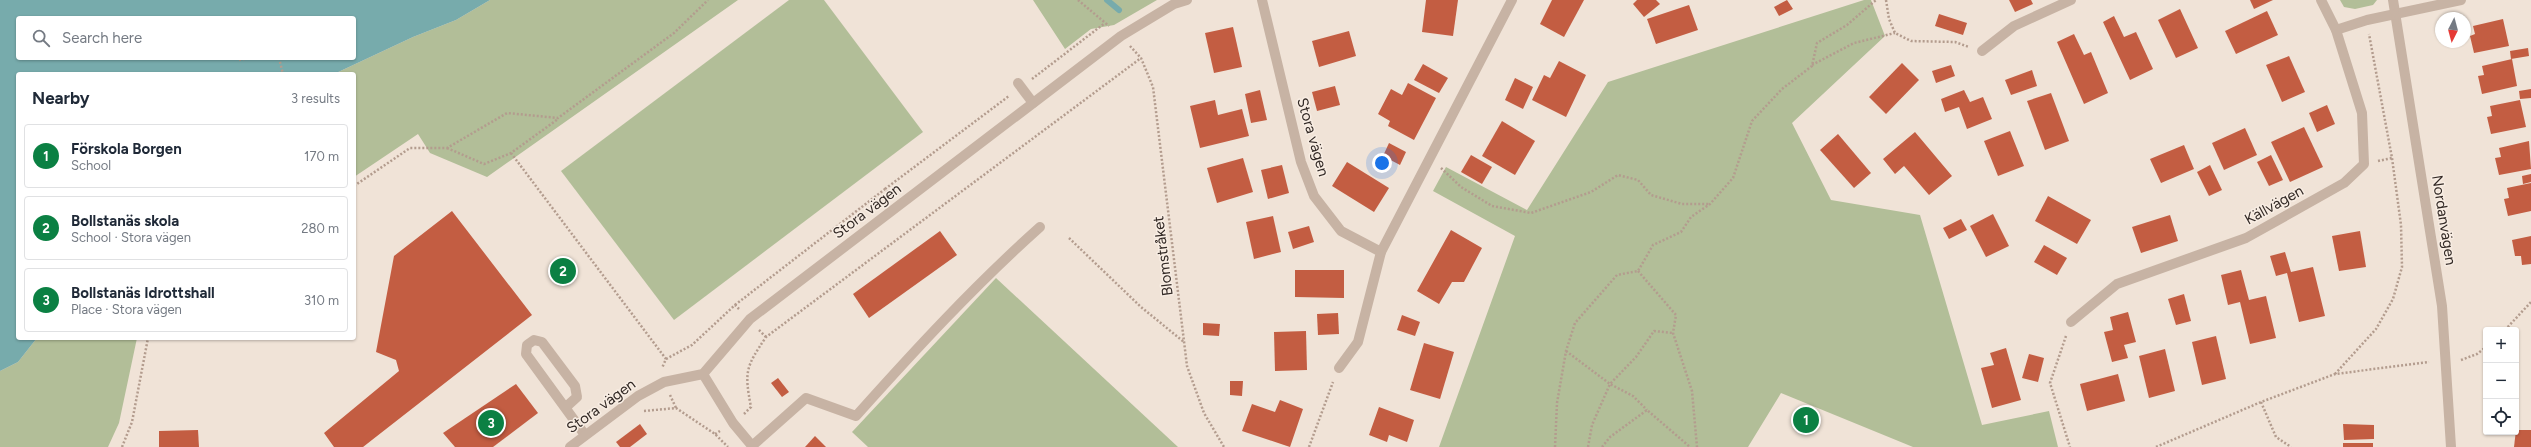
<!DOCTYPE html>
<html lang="en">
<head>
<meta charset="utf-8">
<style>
  :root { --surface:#fff; --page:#f6f6f7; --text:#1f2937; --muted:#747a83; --line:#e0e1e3; --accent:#0b8043 }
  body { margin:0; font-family:Figtree,sans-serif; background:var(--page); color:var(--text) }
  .controls { position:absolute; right:12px; bottom:12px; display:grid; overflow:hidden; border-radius:4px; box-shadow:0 1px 3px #0004 }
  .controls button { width:36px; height:36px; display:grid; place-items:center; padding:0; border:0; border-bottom:1px solid var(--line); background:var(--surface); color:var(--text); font:20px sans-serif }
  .compass { position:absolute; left:2435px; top:12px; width:36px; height:36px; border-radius:50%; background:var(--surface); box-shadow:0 1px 3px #0004; rotate:186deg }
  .you { position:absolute; left:1382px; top:163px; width:14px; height:14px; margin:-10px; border:3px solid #fff; border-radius:50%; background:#1a73e8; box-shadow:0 0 0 6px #1a73e833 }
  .badge { display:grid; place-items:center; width:26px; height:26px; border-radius:50%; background:var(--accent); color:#fff; font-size:13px; font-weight:700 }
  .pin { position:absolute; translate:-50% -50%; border:2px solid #fff; box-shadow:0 1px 4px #0006 }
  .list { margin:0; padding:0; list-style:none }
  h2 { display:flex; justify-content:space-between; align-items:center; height:52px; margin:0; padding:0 16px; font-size:17px }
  h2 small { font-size:13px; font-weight:400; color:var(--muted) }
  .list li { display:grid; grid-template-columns:26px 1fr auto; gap:12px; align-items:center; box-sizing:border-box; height:64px; margin:0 8px 8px; padding:0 8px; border:1px solid var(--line); border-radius:4px }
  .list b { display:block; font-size:15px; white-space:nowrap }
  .list p { margin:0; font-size:13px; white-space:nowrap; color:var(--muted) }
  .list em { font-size:13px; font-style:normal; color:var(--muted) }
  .icon { flex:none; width:22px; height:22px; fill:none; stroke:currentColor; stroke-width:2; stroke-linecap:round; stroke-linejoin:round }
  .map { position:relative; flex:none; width:2531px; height:447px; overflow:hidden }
  .search { position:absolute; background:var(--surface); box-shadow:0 1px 3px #0004; left:16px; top:16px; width:340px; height:44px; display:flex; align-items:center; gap:10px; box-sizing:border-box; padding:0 14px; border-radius:4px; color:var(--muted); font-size:15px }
  .panel { position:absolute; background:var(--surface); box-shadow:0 1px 3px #0004; left:16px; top:72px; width:340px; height:268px; border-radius:4px }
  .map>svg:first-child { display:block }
  .green { fill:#b2be98 }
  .water { fill:#77abac; fill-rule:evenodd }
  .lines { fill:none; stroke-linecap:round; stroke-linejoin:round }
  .stream { stroke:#77abac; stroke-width:6 }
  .building { fill:#c35d42 }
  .path { stroke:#b39c8e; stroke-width:2.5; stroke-dasharray:2 2; stroke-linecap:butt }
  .minor { stroke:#c7b3a4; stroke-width:10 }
  .labels { text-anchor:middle; stroke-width:3; stroke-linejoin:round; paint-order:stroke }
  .street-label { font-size:15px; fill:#322925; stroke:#f8ede3 }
</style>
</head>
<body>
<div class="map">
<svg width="2531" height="447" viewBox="0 0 2531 447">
  <rect width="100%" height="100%" fill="#f0e3d7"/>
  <!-- green -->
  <g class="green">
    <polygon points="490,0 738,0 487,177 430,153 418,134 354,177 354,74 334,74 413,37 456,20"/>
    <polygon points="789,0 824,0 923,132 674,320 561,171"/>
    <polygon points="1033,0 1157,0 1114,25 1091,29 1065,49"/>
    <polygon points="1864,0 1871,0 1885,36 1792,123 1831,200 1920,215 1982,425 2049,411 2058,447 1913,447 1781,393 1748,447 1439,447 1515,236 1433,191 1446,167 1527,210 1608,82"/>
    <polygon points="2340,0 2377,0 2373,5 2355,9 2344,7"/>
    <polygon points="996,278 1178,447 868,447 852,432"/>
    <polygon points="37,338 137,338 119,423 108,447 0,447 0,371 18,362"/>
  </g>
  <!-- water -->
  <path class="water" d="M0 0H490L456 20 413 37 334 74H18V338H37L18 362 0 371ZM18 18H354V58H18Z"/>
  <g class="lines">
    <!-- stream -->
    <polyline class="stream" points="1107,0 1119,10"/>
  </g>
  <!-- building -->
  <g class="building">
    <polygon points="1426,0 1458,0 1453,36 1422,32"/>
    <polygon points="1552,0 1584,0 1564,37 1540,24"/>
    <polygon points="1637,0 1656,0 1660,4 1644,17 1633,4"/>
    <polygon points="1787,0 1793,9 1779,16 1774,7"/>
    <polygon points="2009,0 2031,0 2033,4 2015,12"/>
    <polygon points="2250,0 2273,0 2254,9"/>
    <polygon points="1689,5 1698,30 1656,44 1647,19"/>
    <polygon points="2180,9 2198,48 2176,58 2158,20"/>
    <polygon points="2267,11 2278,35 2236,54 2225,31"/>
    <polygon points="1939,14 1967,23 1963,35 1935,26"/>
    <polygon points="2114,16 2124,37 2136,32 2153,69 2130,80 2103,22"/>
    <polygon points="2503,19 2509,46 2474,53 2470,36 2475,34 2473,26"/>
    <polygon points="1233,27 1242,67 1214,73 1205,33"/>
    <polygon points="1349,31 1356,56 1319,67 1312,41"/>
    <polygon points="2074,34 2084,55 2091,52 2108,93 2084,104 2057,42"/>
    <polygon points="2528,48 2529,56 2511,59 2510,51"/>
    <polygon points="2289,56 2305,92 2282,102 2266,65"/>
    <polygon points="2512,59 2517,86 2482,94 2478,76 2484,75 2482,66"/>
    <polygon points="1559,61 1586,75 1566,117 1532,100 1544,75 1550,78"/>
    <polygon points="1902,63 1919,80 1886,114 1869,97"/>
    <polygon points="1423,64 1448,78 1439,93 1414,80"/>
    <polygon points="1951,65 1955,76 1936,83 1932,71"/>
    <polygon points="2032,70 2037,86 2011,95 2005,80"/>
    <polygon points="1515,78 1533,87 1523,109 1505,100"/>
    <polygon points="1408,83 1436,98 1414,140 1388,126 1390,121 1378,114 1391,89 1402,95"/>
    <polygon points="1335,86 1340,105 1317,111 1312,92"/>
    <polygon points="2531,89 2531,98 2520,99 2519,91"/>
    <polygon points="1260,90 1267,120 1251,123 1245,94"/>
    <polygon points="1964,90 1970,102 1983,97 1992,119 1967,129 1959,107 1945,112 1941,99"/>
    <polygon points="2051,93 2069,141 2045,150 2027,101"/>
    <polygon points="1215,100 1218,115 1242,109 1249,136 1200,148 1190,106"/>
    <polygon points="2520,100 2526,127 2491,134 2487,117 2492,116 2490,106"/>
    <polygon points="2327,105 2335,124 2317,132 2309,113"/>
    <polygon points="1502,121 1535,141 1515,175 1482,156"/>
    <polygon points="2304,127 2323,167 2290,182 2271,142"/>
    <polygon points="2245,128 2257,155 2224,170 2212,143"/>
    <polygon points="2010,131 2024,166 1998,176 1984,141"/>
    <polygon points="1915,132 1952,176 1929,195 1904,166 1895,174 1883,159"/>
    <polygon points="1838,134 1871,173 1854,188 1820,150"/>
    <polygon points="2529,141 2531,169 2499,175 2495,158 2501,157 2499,148"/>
    <polygon points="1389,143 1406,152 1400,165 1383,156"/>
    <polygon points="2184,145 2194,169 2161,183 2150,159"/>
    <polygon points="1471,155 1492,167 1482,184 1461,172"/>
    <polygon points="2271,155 2283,180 2269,186 2257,162"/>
    <polygon points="1243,158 1253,192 1217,203 1207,168"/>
    <polygon points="1347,162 1389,188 1374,212 1332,186"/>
    <polygon points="1282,165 1289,193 1268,199 1261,170"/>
    <polygon points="2210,165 2222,190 2209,196 2197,172"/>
    <polygon points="2531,174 2531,182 2523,184 2522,176"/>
    <polygon points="2531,183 2531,211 2508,216 2504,199 2509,198 2507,188"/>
    <polygon points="2048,196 2091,220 2077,244 2035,221"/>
    <polygon points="452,211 532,315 363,447 334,447 324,433 399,371 396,360 376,352 394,256"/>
    <polygon points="1993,214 2009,246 1986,257 1970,226"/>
    <polygon points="2170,215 2178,241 2141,253 2132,227"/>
    <polygon points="1273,216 1281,252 1254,259 1246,222"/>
    <polygon points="1961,219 1967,230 1949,239 1943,228"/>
    <polygon points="1309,226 1314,242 1293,249 1288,232"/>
    <polygon points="1451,230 1482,248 1464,282 1452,282 1439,304 1417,291"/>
    <polygon points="940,231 957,255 869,318 853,294"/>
    <polygon points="2360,231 2366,267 2339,271 2332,236"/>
    <polygon points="2531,236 2531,264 2522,265 2521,256 2515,256 2512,240"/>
    <polygon points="2044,245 2067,258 2057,275 2034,262"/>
    <polygon points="2285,252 2291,272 2313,267 2325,316 2299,322 2287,273 2276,276 2270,256"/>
    <polygon points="1295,270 1344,270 1344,298 1295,297"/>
    <polygon points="2241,270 2249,300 2266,296 2276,338 2250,344 2240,302 2228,305 2221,275"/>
    <polygon points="2184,294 2191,321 2176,325 2168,299"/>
    <polygon points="2128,312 2136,342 2124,345 2128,358 2112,362 2104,332 2113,330 2110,317"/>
    <polygon points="1338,313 1339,334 1318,335 1317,314"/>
    <polygon points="1402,315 1420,322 1415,336 1397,330"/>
    <polygon points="1203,323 1220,324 1219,336 1203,335"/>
    <polygon points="1306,331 1307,370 1275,371 1274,332"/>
    <polygon points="2216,336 2226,379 2202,385 2192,342"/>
    <polygon points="1424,343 1454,352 1440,399 1410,390"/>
    <polygon points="2006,348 2021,400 1992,408 1981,368 1994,365 1990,353"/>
    <polygon points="2165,349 2175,391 2149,398 2139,356"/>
    <polygon points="2029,354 2044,358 2038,382 2022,378"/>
    <polygon points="2118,374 2125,401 2087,411 2080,384"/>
    <polygon points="778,378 789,392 782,397 771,383"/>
    <polygon points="1230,381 1243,381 1242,396 1230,395"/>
    <polygon points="516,384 538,413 493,447 455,447 443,433"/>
    <polygon points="1280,400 1303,409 1290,447 1242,431 1252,404 1275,412"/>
    <polygon points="1379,407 1414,420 1407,442 1389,435 1387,442 1369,435"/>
    <polygon points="640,424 647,434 630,447 620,447 616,442"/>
    <polygon points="2343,424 2374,425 2374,439 2344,440"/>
    <polygon points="198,430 199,447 159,447 159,431"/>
    <polygon points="2516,430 2531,430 2531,447 2514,447"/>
    <polygon points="815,436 826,447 805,447"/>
    <rect x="2343" y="443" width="30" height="4"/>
  </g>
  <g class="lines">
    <!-- path -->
    <g class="path">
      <polyline points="1078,0 1109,26"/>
      <polyline points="1886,0 1889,19 1895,33 1911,41 1955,42 1969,47"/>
      <polyline points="1130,46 1141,58 1153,87 1187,366 1204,413 1224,447"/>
      <polyline points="279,58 283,74"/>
      <polyline points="239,60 249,58"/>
      <polyline points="1812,65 1854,43 1895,33"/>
      <polyline points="1032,79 1105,23"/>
      <polyline points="447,148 484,164 511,153 558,119"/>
      <polyline points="511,153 666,359 662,368"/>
      <polyline points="2378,161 2392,158"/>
      <polyline points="1441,168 1461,187 1492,206 1531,213 1591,192 1618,175 1638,180 1651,195 1682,204 1709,204"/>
      <polyline points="354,186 410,148 447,148 507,113 558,118 674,33 708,0"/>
      <polyline points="885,189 1009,96"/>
      <polyline points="1069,238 1141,307 1184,342"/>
      <polyline points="1638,271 1676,315 1673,333 1692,391 1697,447"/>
      <polyline points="735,305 885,189 890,195"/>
      <polyline points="759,330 766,337"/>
      <polyline points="2505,330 2531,302"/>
      <polyline points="2066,336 2050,383 2070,447"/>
      <polyline points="1566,351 1610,384 1636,357 1654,331 1673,333"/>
      <polyline points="666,359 692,345 735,305 739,309"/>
      <polyline points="2461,360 2477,354 2486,347"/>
      <polyline points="2335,374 2376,329 2393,299 2402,267 2401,225 2392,158 2369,34"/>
      <polyline points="670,395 676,408"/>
      <polyline points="2261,402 2276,437 2291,447"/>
      <polyline points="644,411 676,408 715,434 728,447"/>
      <path d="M744 414 751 407C744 371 746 367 766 337L1141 58"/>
      <polyline points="715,434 720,431"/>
      <polyline points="122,447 132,422 148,338"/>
      <polyline points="1309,447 1333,382"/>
      <polyline points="1555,447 1557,403 1566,351 1575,323 1617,275 1638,271 1653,245 1681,232 1691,217 1710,204 1733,178 1752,121 1782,89 1812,66 1817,43 1847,25 1876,0"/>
      <polyline points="1588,447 1592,425 1610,384 1633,396 1647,410"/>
      <polyline points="1602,447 1610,437 1647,410 1690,447"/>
      <polyline points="2156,447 2261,402 2335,374 2429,362"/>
    </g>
    <!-- minor -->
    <g class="minor">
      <polyline points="1262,0 1301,162 1314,196 1341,231 1381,252 1358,342 1339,368"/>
      <polyline points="2393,0 2442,306 2451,447"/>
      <polyline points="2336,30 2367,20 2461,0"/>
      <polyline points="1982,51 2014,26 2071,0"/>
      <polyline points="1018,83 1033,103"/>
      <polyline points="1381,252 1512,0"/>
      <polyline points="2071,322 2117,284 2246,238 2344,183 2364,164 2362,113 2336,30 2321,0"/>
      <polyline points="703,374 733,423 753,447"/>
      <polyline points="566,407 577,397 575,386 542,342 534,340 527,345 526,354 585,435"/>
      <path d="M752 446 806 398 856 416C915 350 974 286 1040 227"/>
      <polyline points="570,447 638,396 664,382 703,374 750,319 1121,36 1174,4 1187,0"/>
    </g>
  </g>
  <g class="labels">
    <!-- street labels -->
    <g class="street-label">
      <text transform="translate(1313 137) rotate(74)" y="5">Stora vägen</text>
      <text transform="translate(2274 205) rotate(-29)" y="5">Källvägen</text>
      <text transform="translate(867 211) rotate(-37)" y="5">Stora vägen</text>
      <text transform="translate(2444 220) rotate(81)" y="5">Nordanvägen</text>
      <text transform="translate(1163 256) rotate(-97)" y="5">Blomstråket</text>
      <text transform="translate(601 406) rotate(-36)" y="5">Stora vägen</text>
    </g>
  </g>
</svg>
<div class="controls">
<button>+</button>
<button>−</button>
<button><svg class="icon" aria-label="locate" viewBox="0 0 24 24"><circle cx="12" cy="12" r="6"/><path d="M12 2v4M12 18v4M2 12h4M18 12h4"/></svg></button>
</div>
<svg class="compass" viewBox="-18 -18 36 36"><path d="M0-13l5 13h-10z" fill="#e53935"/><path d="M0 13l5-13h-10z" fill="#747a83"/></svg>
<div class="you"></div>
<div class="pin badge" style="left:1806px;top:420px">1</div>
<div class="pin badge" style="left:563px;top:271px">2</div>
<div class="pin badge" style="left:491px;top:423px">3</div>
<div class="search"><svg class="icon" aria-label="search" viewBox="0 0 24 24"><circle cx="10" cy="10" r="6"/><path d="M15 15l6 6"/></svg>Search here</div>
<section class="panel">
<h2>Nearby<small>3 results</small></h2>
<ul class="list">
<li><span class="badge">1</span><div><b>Förskola Borgen</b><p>School</p></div><em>170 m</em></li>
<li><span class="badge">2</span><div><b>Bollstanäs skola</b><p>School · Stora vägen</p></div><em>280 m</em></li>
<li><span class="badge">3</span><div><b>Bollstanäs Idrottshall</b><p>Place · Stora vägen</p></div><em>310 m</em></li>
</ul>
</section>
</div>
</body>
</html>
